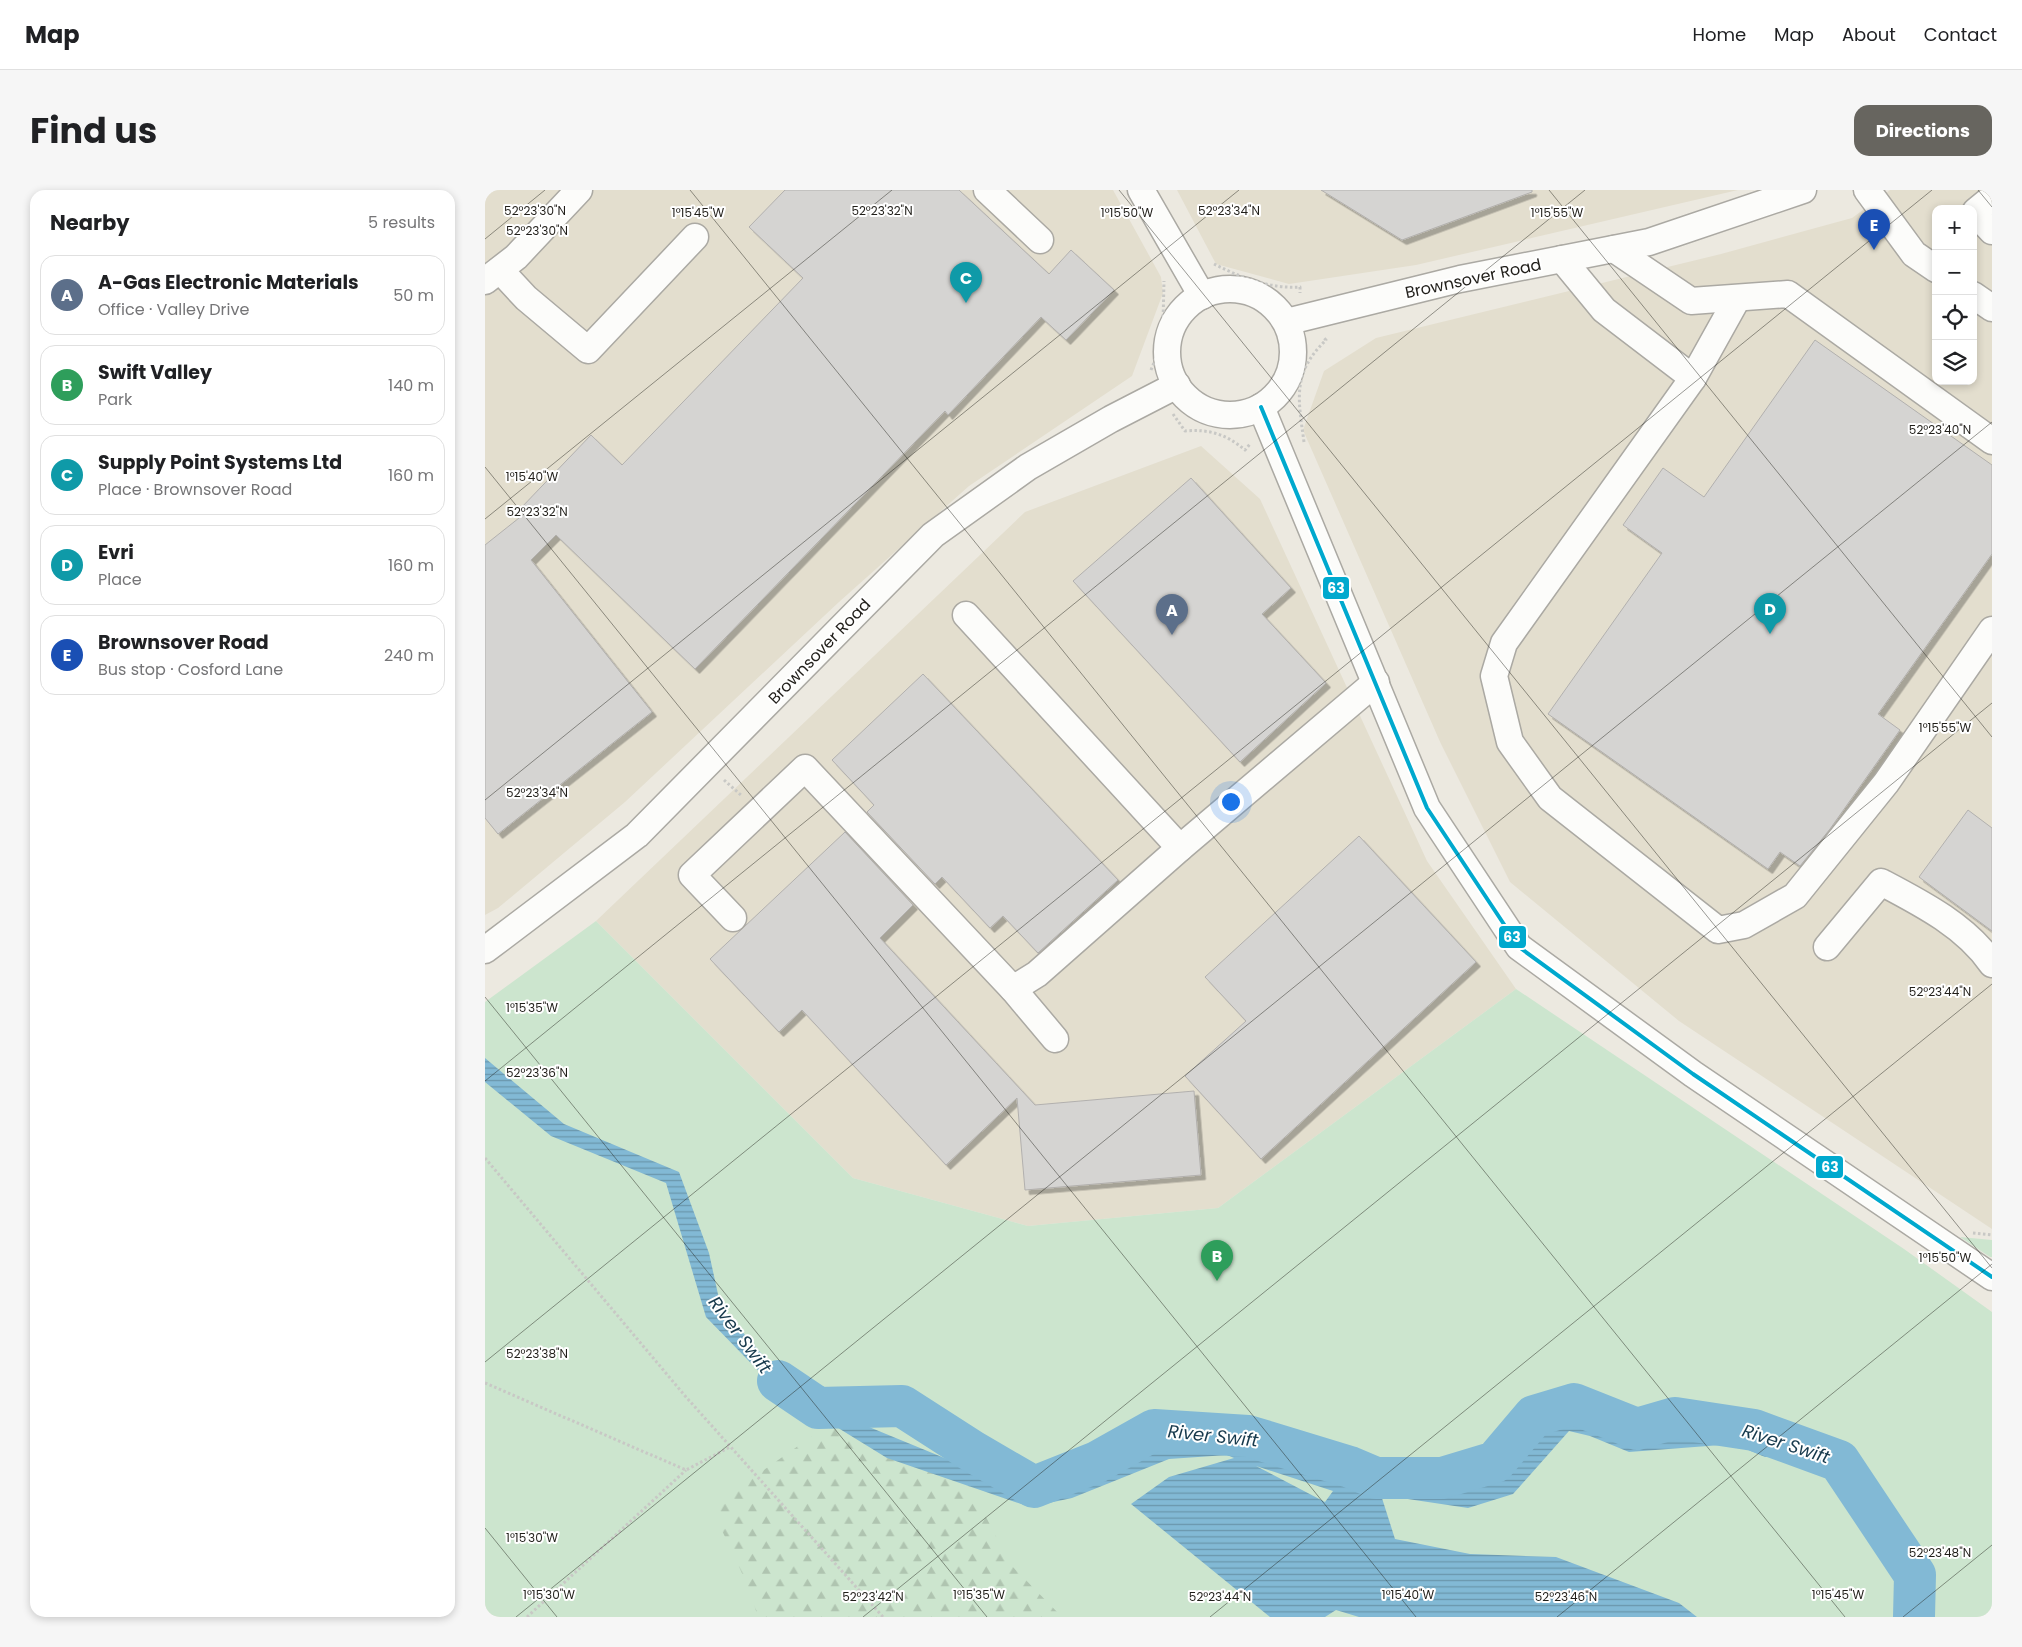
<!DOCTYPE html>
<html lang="en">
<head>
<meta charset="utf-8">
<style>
  :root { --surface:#fff; --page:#f6f6f6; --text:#202124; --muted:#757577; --line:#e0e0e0; --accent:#67655f }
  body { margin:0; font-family:Poppins,sans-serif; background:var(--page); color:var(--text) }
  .controls { position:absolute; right:15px; top:15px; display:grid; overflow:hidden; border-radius:10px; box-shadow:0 2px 8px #0003 }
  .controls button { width:45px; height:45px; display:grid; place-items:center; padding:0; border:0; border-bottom:1px solid var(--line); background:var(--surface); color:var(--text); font:25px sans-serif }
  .you { position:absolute; left:745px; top:611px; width:18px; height:18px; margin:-12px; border:4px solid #fff; border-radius:50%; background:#1a73e8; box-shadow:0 0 0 8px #1a73e833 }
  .badge { display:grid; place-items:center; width:32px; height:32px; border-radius:50%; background:var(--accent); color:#fff; font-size:16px; font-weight:700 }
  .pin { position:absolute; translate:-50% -41px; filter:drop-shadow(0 1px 2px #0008) }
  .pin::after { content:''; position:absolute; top:26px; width:18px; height:15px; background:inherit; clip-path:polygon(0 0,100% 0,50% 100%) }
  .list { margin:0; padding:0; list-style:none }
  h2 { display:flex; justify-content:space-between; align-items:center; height:65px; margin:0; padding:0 20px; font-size:21px }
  h2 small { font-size:16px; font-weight:400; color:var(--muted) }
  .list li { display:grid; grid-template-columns:32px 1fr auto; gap:15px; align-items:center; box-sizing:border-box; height:80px; margin:0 10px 10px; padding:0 10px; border:1px solid var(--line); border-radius:15px }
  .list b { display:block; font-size:19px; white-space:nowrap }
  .list p { margin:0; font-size:16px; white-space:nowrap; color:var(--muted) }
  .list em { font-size:16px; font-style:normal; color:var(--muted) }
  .icon { flex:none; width:28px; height:28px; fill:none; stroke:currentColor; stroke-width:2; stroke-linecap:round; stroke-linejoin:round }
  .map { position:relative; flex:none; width:1507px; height:1427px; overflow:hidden; border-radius:15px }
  header { display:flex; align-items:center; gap:30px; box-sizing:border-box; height:70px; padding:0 25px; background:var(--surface); border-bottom:1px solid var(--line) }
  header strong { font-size:24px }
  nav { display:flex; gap:28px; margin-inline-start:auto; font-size:18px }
  .intro { display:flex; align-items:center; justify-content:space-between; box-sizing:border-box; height:120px; padding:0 30px }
  h1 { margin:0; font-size:35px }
  .button { padding:12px 22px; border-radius:15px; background:var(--accent); color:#fff; font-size:18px; font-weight:700 }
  main { display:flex; gap:30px; padding:0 30px }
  aside { flex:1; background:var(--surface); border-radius:15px; box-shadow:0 2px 8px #0003 }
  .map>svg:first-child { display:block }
  .built { fill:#e3dece; fill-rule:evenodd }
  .green { fill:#cce5ce }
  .forest { fill:url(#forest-firs) }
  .water { fill:url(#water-rules); fill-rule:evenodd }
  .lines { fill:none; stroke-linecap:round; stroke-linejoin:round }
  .river { stroke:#82b9d5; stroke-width:42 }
  .building { fill:#d5d4d2; stroke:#b2b0ae; filter:url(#shadow) }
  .minor-casing { stroke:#aba9a3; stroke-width:29 }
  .path { stroke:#c8c8c5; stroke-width:3; stroke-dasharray:2.5 2.5; stroke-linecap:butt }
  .minor { stroke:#fcfcfa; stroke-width:26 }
  .bus-1-casing { stroke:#fff; stroke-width:8 }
  .bus-1 { stroke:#00a9ce; stroke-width:4 }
  .ticks { fill:none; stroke:#201e19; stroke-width:1; stroke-opacity:0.45 }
  .labels { text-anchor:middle; stroke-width:4; stroke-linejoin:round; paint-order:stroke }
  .street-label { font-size:16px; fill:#201e19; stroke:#fff }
  .water-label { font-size:18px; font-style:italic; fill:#173a4d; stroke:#fff }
  .ticks-label { font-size:12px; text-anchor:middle; fill:#201e19; stroke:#fff; stroke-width:4; stroke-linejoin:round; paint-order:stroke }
  .line-badge { stroke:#fff; stroke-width:2 }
  .badge-label { font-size:14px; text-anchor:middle; font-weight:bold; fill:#fff }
</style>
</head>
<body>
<header>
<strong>Map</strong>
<nav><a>Home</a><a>Map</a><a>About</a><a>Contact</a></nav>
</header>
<div class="intro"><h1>Find us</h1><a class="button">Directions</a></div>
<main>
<aside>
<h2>Nearby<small>5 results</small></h2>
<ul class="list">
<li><span class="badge" style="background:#5c6f8a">A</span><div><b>A-Gas Electronic Materials</b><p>Office · Valley Drive</p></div><em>50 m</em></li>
<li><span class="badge" style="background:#2e9e5b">B</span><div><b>Swift Valley</b><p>Park</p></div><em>140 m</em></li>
<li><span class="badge" style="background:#0f9aa8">C</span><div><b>Supply Point Systems Ltd</b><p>Place · Brownsover Road</p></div><em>160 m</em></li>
<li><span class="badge" style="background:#0f9aa8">D</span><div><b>Evri</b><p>Place</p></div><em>160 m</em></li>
<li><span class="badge" style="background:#1a4fb4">E</span><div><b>Brownsover Road</b><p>Bus stop · Cosford Lane</p></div><em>240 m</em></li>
</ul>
</aside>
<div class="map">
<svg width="1507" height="1427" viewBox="0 0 1507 1427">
  <defs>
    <pattern id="forest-firs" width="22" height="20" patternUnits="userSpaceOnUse" patternTransform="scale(1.25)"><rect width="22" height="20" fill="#cce5ce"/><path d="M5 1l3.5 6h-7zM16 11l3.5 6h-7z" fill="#afc4b0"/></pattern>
    <pattern id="water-rules" width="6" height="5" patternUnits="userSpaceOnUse" patternTransform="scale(1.25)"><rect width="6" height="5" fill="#82b9d5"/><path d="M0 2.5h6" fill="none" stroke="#6a96ac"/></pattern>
    <filter id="shadow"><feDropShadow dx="4.5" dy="4.5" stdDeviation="0" flood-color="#0004"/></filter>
  </defs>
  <rect width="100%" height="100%" fill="#ece9e0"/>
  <!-- built -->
  <g class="built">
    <polygon points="0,0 628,0 676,87 678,103 647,186 484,296 354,412 140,612 13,718 0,725"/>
    <polygon points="692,0 1253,0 931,75 804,94 731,74"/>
    <path d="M1405 0H1507V1039L1194 831 1025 692 956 554 818 240 839 181 891 148 1236 64 1367 28ZM1451 19H1488V191H1451Z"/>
    <polygon points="716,256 775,309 942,671 1031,799 733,1018 543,1036 368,988 111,731 540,322"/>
  </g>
  <!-- green -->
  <g class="green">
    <polygon points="111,731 368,988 543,1036 733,1018 1031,799 1419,1059 1507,1122 1507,1427 0,1427 0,812"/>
    <polygon points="1475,1047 1507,1050 1507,1067 1505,1067"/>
  </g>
  <!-- forest -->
  <polygon class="forest" points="346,1233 477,1281 526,1375 577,1427 273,1427 263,1396 226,1317"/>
  <!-- water -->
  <path class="water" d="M0 868 79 934 194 982 224 1063 236 1118 290 1179 350 1223 537 1300 564 1296 680 1251 752 1250 859 1284 865 1277 891 1288 894 1297 974 1303 1018 1287 1067 1237 1084 1227 1146 1244 1186 1234 1290 1252 1315 1251 1370 1285 1439 1381V1427H1427V1388L1361 1294 1314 1264 1280 1267 1249 1254 1144 1262 1105 1246 1084 1241 1028 1304 983 1318 896 1305 910 1349 985 1364 1071 1367 1194 1413 1212 1427H874L851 1420 840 1427H785L646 1314 684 1287 749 1268 742 1265 684 1269 587 1308 545 1317 402 1268 293 1201 221 1127 181 993 66 946 0 892ZM771 1276 848 1301 840 1312Z"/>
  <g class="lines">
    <!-- river -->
    <polyline class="river" points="293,1191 333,1218 417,1216 487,1261 549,1297 612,1272 669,1240 763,1246 865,1277 891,1288 957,1288 1010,1272 1049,1226 1089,1214 1152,1239 1190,1228 1269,1240 1354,1271 1430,1385 1429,1427"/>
  </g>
  <!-- building -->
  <g class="building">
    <polygon points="300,0 474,0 564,84 586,60 629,100 581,150 556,127 463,225 460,221 210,479 71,345 46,370 167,522 13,644 0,628 0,355 39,324 34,320 106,245 137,275 318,88 264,37"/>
    <polygon points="836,0 1047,0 1047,2 917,50"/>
    <polygon points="1330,150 1507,275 1507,364 1393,524 1415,540 1345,639 1315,676 1295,662 1283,679 1063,524 1177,363 1138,335 1178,278 1219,307"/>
    <polygon points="706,288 806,398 777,424 841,493 755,572 588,391"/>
    <polygon points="438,484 633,690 553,763 518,726 505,738 457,687 450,694 382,622 389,615 347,570"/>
    <polygon points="1483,620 1507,638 1507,741 1434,687"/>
    <polygon points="360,642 428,715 395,748 550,915 709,901 716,985 540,1000 532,908 461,975 317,820 294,842 225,769"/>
    <polygon points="874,646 991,772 776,969 700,886 761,831 720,787"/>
  </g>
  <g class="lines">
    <!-- minor casing -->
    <g class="minor-casing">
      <g id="minor">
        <polyline points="502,0 555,50"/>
        <polyline points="656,0 717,106"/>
        <polyline points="1382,0 1429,64 1451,79"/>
        <polyline points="1507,8 1491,21 1492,25 1507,41"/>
        <polyline points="1129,59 1206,111 1303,104 1507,251"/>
        <polyline points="1077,69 1119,120 1208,188"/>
        <polyline points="15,80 41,108 103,160 210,47"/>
        <polyline points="0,91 31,67 94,0"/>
        <circle cx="745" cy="162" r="63"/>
        <polyline points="1488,105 1507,118"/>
        <polyline points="1252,109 1208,188 1019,453 1009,486 1025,552 1065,608 1233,740 1259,735 1310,706 1401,593 1507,440"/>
        <polyline points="801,132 975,89 1164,52 1318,0"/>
        <polyline points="776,217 942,618 1034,757 1208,884 1507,1087"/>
        <polyline points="481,425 695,658"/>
        <polyline points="248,728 207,685 320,578 528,799 552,784 695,658 891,492"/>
        <path d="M1342 757 1396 692C1436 713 1481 736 1507 774"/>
        <polyline points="0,760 152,645 448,345 543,277 626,229 692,195"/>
        <polyline points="528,799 570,849"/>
      </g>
    </g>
    <!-- path -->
    <g class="path">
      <path d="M729 74C755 87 784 99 815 97V103"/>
      <polyline points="666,180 675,158 678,132 679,91"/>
      <path d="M688 224 700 241C724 239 741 244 760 260L765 254"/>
      <path d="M819 252C813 208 807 183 841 150L839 148"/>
      <polyline points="239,590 257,606"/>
      <polyline points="0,968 201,1207 398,1427"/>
      <polyline points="1488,1043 1507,1045"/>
      <polyline points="0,1193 201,1280 245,1257"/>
      <polyline points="42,1427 201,1280"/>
    </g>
    <!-- minor -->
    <use href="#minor" class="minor"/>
    <!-- bus-1 casing -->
    <g class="bus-1-casing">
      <polyline id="bus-1" points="776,217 942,618 1034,757 1208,884 1507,1087"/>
    </g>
    <!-- bus-1 -->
    <use href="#bus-1" class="bus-1"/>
  </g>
  <!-- ticks -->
  <path class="ticks" d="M205 0 1360 1427M634 0 1507 1078M1064 0 1507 547M1493 0 1507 17M0 49 60 0M0 277 931 1427M0 329 407 0M0 610 754 0M0 807 502 1427M0 891 1100 0M0 1172 1447 0M0 1338 72 1427M31 1427 1507 232M378 1427 1507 513M725 1427 1507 794M1072 1427 1507 1074M1418 1427 1507 1355"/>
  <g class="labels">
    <!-- street labels -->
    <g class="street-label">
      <text transform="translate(988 88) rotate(-12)" y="6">Brownsover Road</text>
      <text transform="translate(334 461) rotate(-46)" y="6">Brownsover Road</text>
    </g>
    <!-- water labels -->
    <g class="water-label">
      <text transform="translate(255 1145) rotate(53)" y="6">River Swift</text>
      <text transform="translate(728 1246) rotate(6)" y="6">River Swift</text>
      <text transform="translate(1301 1254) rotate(18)" y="6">River Swift</text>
    </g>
  </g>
  <g class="ticks-label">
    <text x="397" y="25">52°23'32"N</text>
    <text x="50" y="25">52°23'30"N</text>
    <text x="744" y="25">52°23'34"N</text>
    <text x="213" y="27">1°15'45"W</text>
    <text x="1072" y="27">1°15'55"W</text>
    <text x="642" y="27">1°15'50"W</text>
    <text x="52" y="45">52°23'30"N</text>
    <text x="1455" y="244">52°23'40"N</text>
    <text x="47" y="291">1°15'40"W</text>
    <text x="52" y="326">52°23'32"N</text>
    <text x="1460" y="542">1°15'55"W</text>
    <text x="52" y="607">52°23'34"N</text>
    <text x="1455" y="806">52°23'44"N</text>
    <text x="47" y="822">1°15'35"W</text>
    <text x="52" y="887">52°23'36"N</text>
    <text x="1460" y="1072">1°15'50"W</text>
    <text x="52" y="1168">52°23'38"N</text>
    <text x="47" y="1352">1°15'30"W</text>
    <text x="1455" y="1367">52°23'48"N</text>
    <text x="64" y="1409">1°15'30"W</text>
    <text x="494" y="1409">1°15'35"W</text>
    <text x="923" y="1409">1°15'40"W</text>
    <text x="1353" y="1409">1°15'45"W</text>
    <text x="388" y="1411">52°23'42"N</text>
    <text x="735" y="1411">52°23'44"N</text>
    <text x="1081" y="1411">52°23'46"N</text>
  </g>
  <g class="line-badge">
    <rect x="837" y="386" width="28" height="24" rx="5" fill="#00a9ce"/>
    <rect x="1013" y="735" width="29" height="24" rx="5" fill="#00a9ce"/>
    <rect x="1330" y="965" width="29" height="24" rx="5" fill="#00a9ce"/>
  </g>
  <g class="badge-label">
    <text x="851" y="403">63</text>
    <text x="1027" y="752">63</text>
    <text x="1345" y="982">63</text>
  </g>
</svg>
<div class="controls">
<button>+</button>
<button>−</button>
<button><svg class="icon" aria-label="locate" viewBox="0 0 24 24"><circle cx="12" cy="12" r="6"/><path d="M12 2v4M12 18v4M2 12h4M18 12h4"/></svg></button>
<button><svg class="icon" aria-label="layers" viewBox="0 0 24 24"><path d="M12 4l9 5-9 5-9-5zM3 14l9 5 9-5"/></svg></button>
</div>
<div class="you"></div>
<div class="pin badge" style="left:687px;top:445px;background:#5c6f8a">A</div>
<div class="pin badge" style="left:732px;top:1091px;background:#2e9e5b">B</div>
<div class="pin badge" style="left:481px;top:113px;background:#0f9aa8">C</div>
<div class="pin badge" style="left:1285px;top:444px;background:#0f9aa8">D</div>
<div class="pin badge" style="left:1389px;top:60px;background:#1a4fb4">E</div>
</div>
</main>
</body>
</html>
